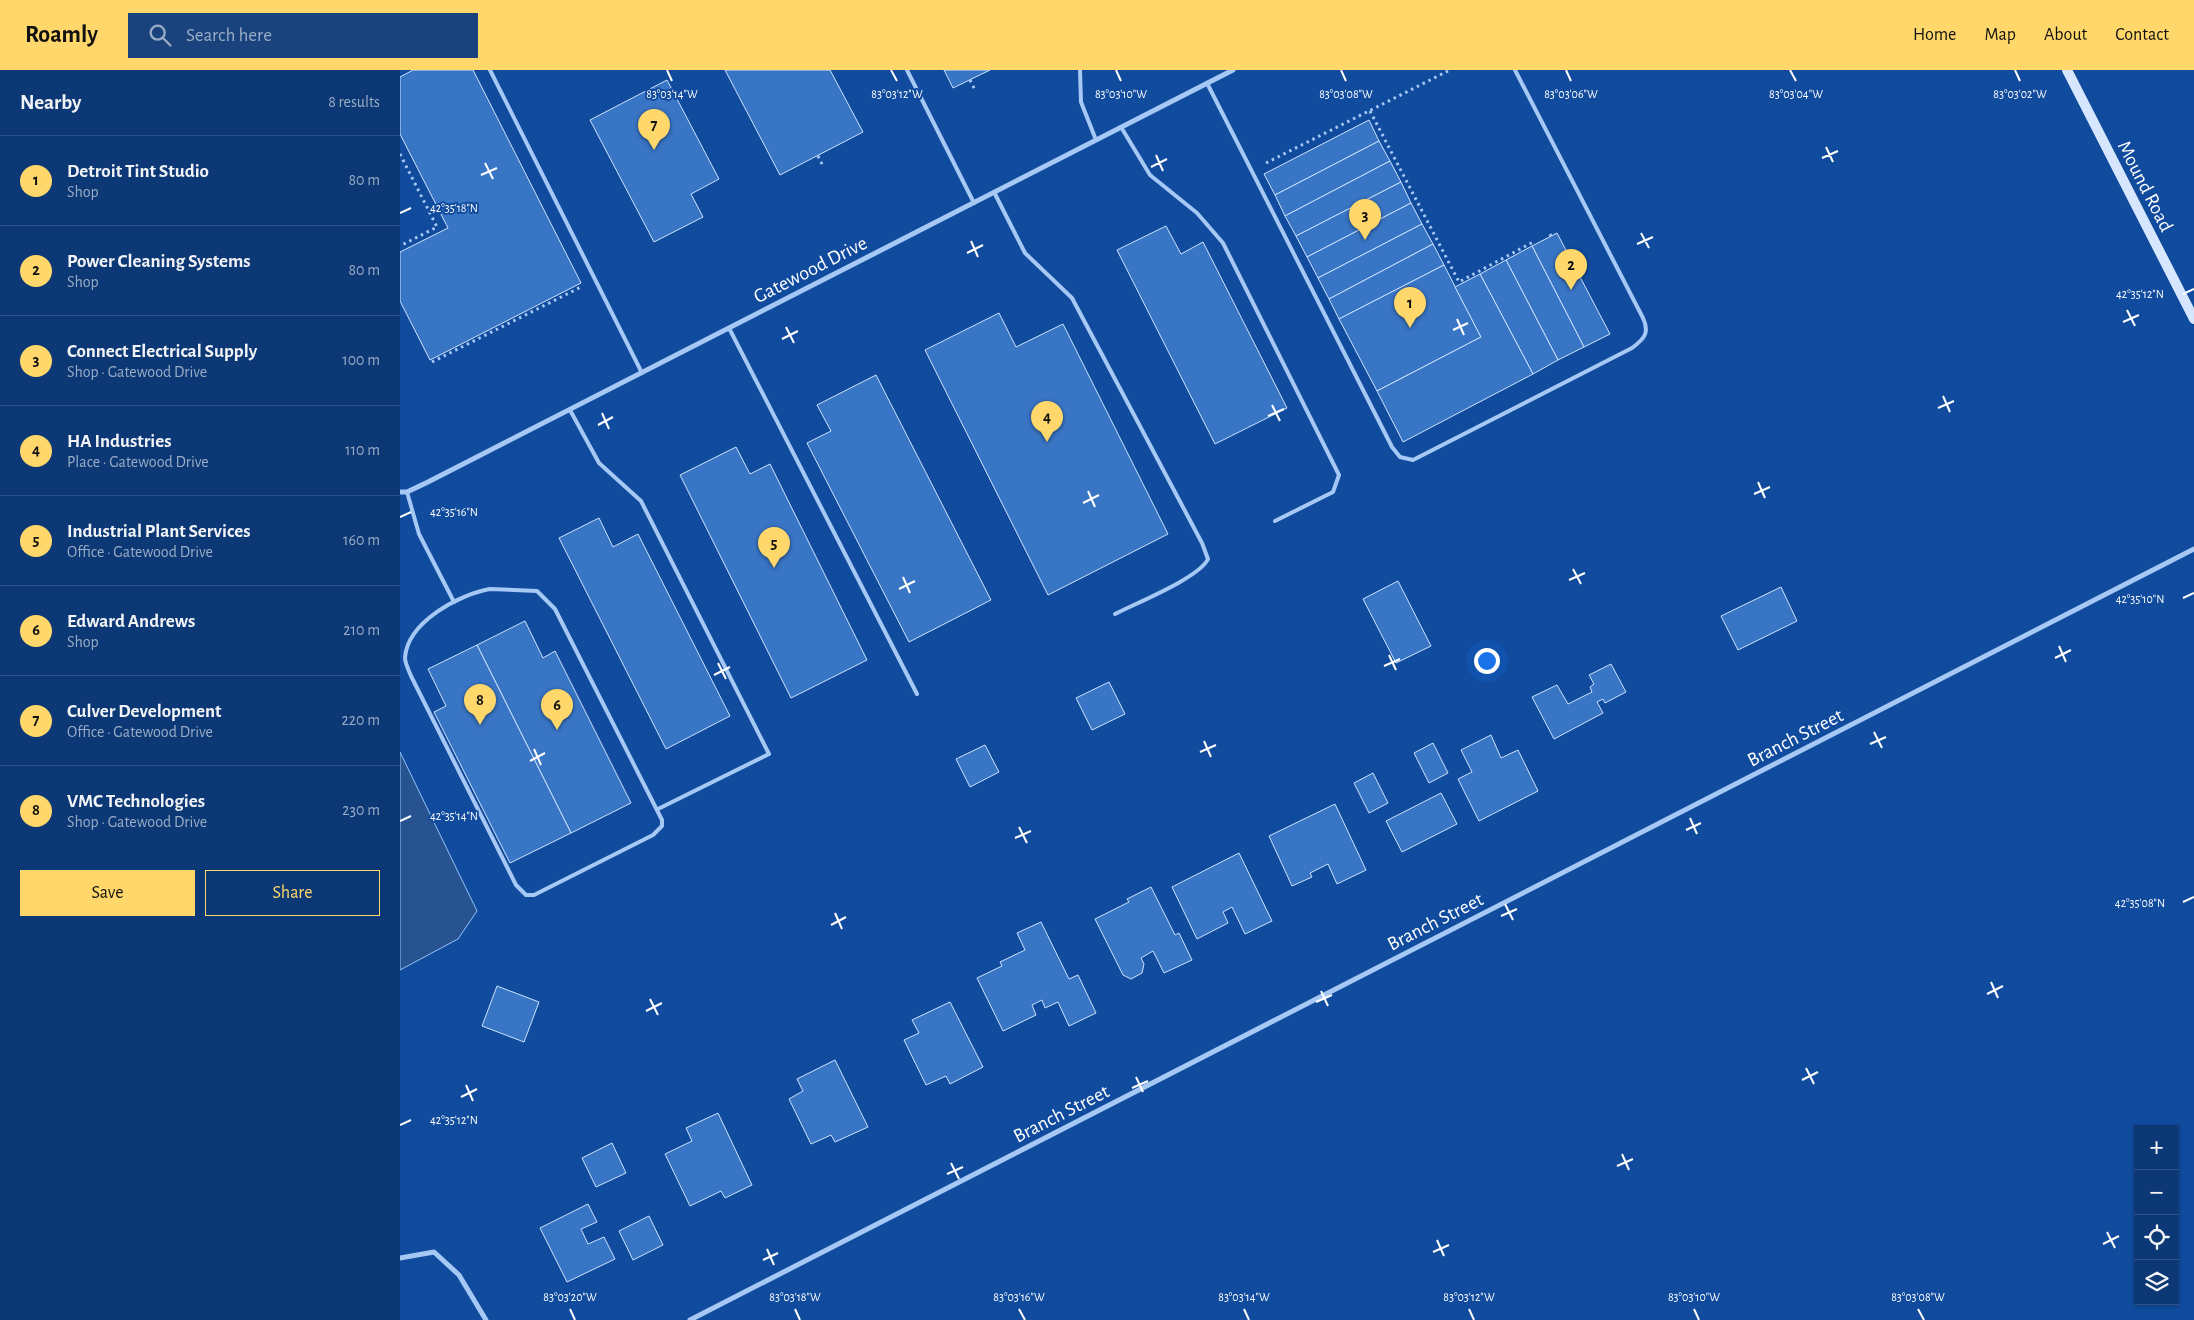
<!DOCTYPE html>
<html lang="en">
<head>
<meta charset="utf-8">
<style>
  :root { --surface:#0c3876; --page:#1a437e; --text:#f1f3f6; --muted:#9aacc5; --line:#2c5288; --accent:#ffd76a }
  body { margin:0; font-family:"Alegreya Sans",sans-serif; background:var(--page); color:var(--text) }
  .controls { position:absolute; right:15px; bottom:15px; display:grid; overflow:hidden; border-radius:0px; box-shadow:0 1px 4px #0004 }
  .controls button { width:45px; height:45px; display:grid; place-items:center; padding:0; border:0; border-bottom:1px solid var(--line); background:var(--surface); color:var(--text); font:25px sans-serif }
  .you { position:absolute; left:1086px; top:590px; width:18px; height:18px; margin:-12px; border:4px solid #fff; border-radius:50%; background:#1a73e8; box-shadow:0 0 0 8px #1a73e833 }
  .badge { display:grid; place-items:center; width:32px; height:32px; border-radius:50%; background:var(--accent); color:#111; font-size:16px; font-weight:700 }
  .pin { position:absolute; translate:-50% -41px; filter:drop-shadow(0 1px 2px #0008) }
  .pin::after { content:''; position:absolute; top:26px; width:18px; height:15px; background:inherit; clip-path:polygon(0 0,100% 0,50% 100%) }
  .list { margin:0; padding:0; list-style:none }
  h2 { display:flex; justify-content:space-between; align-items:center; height:65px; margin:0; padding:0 20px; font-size:21px }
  h2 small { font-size:16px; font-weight:400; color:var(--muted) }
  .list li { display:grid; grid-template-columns:32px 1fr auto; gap:15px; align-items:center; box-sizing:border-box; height:90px; padding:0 20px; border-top:1px solid var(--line) }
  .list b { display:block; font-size:19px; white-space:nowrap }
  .list p { margin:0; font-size:16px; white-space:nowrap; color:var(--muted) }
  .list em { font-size:16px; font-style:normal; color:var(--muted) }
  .actions { display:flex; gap:10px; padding:15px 20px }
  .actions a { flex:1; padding:11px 0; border:1px solid var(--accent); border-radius:0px; text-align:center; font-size:18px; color:var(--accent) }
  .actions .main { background:var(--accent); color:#111 }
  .icon { flex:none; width:28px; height:28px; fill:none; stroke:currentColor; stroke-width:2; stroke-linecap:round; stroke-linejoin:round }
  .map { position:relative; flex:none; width:1794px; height:1250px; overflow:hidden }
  header { display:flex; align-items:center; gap:30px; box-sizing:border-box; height:70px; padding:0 25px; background:var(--accent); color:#111 }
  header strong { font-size:24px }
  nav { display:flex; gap:28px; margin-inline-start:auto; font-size:18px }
  .search { width:350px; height:45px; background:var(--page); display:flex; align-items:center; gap:12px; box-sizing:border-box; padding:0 18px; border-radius:0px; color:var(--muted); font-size:19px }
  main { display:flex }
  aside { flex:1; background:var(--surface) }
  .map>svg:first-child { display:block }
  .water { fill:#275390; stroke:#97c3f9 }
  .building { fill:#3975c5; stroke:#cee3fe }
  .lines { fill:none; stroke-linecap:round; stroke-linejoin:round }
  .path { stroke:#a6c8f5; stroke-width:3; stroke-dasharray:2.5 4; stroke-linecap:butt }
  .service { stroke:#a6c8f5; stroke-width:4 }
  .minor { stroke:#a6c8f5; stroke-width:5 }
  .secondary { stroke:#d6e6fe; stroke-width:10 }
  .ticks { fill:none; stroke:#fff; stroke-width:2 }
  .labels { text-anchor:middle; stroke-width:4; stroke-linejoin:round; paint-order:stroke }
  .street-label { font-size:20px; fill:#fff; stroke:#104b9e }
  .ticks-label { font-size:12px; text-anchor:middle; fill:#fff; stroke:#104b9e; stroke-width:4; stroke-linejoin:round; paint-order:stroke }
</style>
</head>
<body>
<header>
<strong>Roamly</strong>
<div class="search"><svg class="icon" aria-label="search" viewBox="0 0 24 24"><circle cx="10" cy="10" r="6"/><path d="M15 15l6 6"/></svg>Search here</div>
<nav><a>Home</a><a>Map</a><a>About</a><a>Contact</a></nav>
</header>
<main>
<aside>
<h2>Nearby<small>8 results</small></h2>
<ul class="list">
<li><span class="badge">1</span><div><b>Detroit Tint Studio</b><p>Shop</p></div><em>80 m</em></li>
<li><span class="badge">2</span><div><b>Power Cleaning Systems</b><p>Shop</p></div><em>80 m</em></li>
<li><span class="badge">3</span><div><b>Connect Electrical Supply</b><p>Shop · Gatewood Drive</p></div><em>100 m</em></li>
<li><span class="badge">4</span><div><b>HA Industries</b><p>Place · Gatewood Drive</p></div><em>110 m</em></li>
<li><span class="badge">5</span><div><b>Industrial Plant Services</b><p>Office · Gatewood Drive</p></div><em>160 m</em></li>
<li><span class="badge">6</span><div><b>Edward Andrews</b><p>Shop</p></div><em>210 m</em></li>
<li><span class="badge">7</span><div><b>Culver Development</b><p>Office · Gatewood Drive</p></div><em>220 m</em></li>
<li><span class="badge">8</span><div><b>VMC Technologies</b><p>Shop · Gatewood Drive</p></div><em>230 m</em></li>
</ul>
<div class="actions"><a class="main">Save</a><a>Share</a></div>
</aside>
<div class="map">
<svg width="1794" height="1250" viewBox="0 0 1794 1250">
  <rect width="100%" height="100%" fill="#104b9e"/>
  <!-- water -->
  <polygon class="water" points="0,682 77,841 58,869 0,900"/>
  <!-- building -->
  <g class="building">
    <polygon points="13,0 73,0 181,213 30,290 0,231 0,182 48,158 0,64 0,7"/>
    <polygon points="325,0 430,0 463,62 380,105"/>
    <polygon points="544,0 590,0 553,18"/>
    <polygon points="267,10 319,109 291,124 303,147 254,172 190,50"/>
    <polygon points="969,50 979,71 875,125 864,104"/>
    <polygon points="979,71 990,91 885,146 875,125"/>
    <polygon points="990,91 1001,112 896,166 885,146"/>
    <polygon points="1001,112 1011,133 907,187 896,166"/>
    <polygon points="1011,133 1022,154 918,208 907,187"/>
    <polygon points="1022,154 1033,174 929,229 918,208"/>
    <polygon points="766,156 781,184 803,172 887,338 815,374 717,180"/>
    <polygon points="1157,163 1210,264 1184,277 1132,176"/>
    <polygon points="1033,174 1044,195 939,249 929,229"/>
    <polygon points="1132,176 1184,277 1158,290 1106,190"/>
    <polygon points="1106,190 1158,290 1133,304 1080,204"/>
    <polygon points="1044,195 1081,267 977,321 939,249"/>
    <polygon points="1080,204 1133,304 1003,372 977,321 1081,267 1055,217"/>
    <polygon points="599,243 616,277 663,254 768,464 648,525 525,280"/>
    <polygon points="476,305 591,530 509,572 407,373 431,361 417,335"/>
    <polygon points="336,377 350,404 370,394 467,590 391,628 280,405"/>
    <polygon points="199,448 213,477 238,464 330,646 266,679 159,468"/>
    <polygon points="998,511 1031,576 996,593 963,529"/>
    <polygon points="1381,517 1397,551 1338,580 1321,546"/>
    <polygon points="125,551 143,588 155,581 231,733 171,763 77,575"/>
    <polygon points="77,575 171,763 110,793 34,642 46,636 28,599"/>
    <polygon points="1211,594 1226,622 1205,633 1203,629 1197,632 1203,643 1154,669 1132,627 1157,615 1168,634 1192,622 1190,617 1194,614 1189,605"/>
    <polygon points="709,612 725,644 692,660 676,628"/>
    <polygon points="1091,665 1101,688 1118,680 1138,721 1079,751 1058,709 1072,702 1061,680"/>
    <polygon points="1033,673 1048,703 1029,713 1014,683"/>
    <polygon points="585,675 599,702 570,717 556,689"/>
    <polygon points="973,703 988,733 969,743 954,713"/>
    <polygon points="1041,723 1057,754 1002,782 986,751"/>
    <polygon points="935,734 966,800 937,814 928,794 910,803 912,807 892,816 869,766"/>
    <polygon points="839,783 872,851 845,864 832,837 823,842 828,853 797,869 772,817"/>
    <polygon points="751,817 775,865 779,863 792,890 764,903 753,881 741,888 744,894 742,903 731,909 723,905 695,849 729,832 727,829"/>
    <polygon points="641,852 669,909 678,905 696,943 669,956 658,932 645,938 642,930 632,935 636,945 603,961 577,908 602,896 600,892 625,880 617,863"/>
    <polygon points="97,916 139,932 124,972 82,956"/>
    <polygon points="550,932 583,997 550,1014 546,1006 526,1015 504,970 519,963 512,950"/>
    <polygon points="435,990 468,1057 435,1072 431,1065 411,1074 389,1029 403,1021 397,1009"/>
    <polygon points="318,1043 352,1115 325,1128 321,1121 290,1136 265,1084 292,1071 286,1058"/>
    <polygon points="212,1073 226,1103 196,1117 182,1088"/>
    <polygon points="188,1134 197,1152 181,1159 188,1174 204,1167 215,1189 167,1212 140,1158"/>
    <polygon points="249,1146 263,1175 233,1190 219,1161"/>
  </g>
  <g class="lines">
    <!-- path -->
    <g class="path">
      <polyline points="570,10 575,20"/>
      <polyline points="970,41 1059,212 1135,171"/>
      <polyline points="0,84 37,157 0,176"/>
      <polyline points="418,86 423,96"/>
      <polyline points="866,93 1048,1"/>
      <polyline points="1150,164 1151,166"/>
      <polyline points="32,292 181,217"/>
    </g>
    <!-- service -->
    <g class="service">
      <polyline points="90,0 242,303"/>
      <polyline points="507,0 574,133"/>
      <polyline points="680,0 681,32 696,70"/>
      <path d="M807 13 992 377 1000 387 1013 390 1232 278C1244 269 1250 263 1243 248L1115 0"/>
      <polyline points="721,57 750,105 797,143 823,173 939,405 933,422 875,451"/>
      <path d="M594 122 625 183 672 228 802 473 808 489C799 508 736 533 715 544"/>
      <polyline points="329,258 517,624"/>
      <polyline points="170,340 199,393 241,431 369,684 258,739"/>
      <polyline points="7,422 19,464 54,532"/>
      <path d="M90 519 137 521 155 539 262 750V756L253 765 134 825H126L116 815 11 606C9 601 5 593 5 588 7 552 60 524 90 519Z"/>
    </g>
    <!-- minor -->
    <g class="minor">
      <polyline points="0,422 7,422 28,412 833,0"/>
      <polyline points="0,1188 34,1182 59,1205 86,1250"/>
      <polyline points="290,1250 1794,479"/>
    </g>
    <!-- secondary -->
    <polyline class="secondary" points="1667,0 1794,249"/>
  </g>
  <!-- ticks -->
  <path class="ticks" d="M267 0 272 11M491 0 497 11M716 0 721 11M941 0 946 11M1166 0 1171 11M1390 0 1396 11M1615 0 1620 11M1426 77 1433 92M756 85 763 101M1422 88 1438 81M85 93 93 109M751 97 767 89M81 105 97 98M0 143 11 138M1241 163 1249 178M571 171 578 187M1237 174 1253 167M567 183 583 175M1783 224 1794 219M1727 240 1735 256M1057 249 1064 265M1723 252 1739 245M386 257 394 273M1053 260 1068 253M382 269 398 261M1543 326 1550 342M872 335 880 351M1538 338 1554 331M202 343 209 359M868 346 884 339M198 355 213 347M1358 412 1365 428M688 421 695 437M1354 424 1370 417M683 433 699 425M0 447 11 442M1173 499 1181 514M503 507 510 523M1169 510 1185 503M499 519 515 511M1783 528 1794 523M1659 576 1666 592M989 585 996 600M1655 588 1671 580M318 593 326 609M984 596 1000 589M314 605 330 597M1474 662 1482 678M804 671 811 687M1470 674 1486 667M134 679 141 695M800 682 816 675M130 691 145 683M1290 748 1297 764M0 751 11 746M619 757 627 773M1286 760 1301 753M615 768 631 761M1783 832 1794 827M1105 834 1113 850M435 843 442 859M1101 846 1117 839M431 855 446 847M1591 912 1598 928M921 921 928 936M1587 924 1603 916M250 929 258 945M916 932 932 925M246 941 262 933M1406 998 1414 1014M736 1007 743 1022M1402 1010 1418 1002M66 1015 73 1031M732 1018 748 1011M61 1027 77 1019M0 1055 11 1050M1222 1084 1229 1100M551 1093 559 1109M1217 1096 1233 1089M547 1104 563 1097M1707 1162 1715 1178M1037 1170 1044 1186M1703 1174 1719 1166M367 1179 374 1195M1033 1182 1049 1175M363 1190 378 1183M170 1239 175 1250M395 1239 400 1250M619 1239 625 1250M844 1239 849 1250M1069 1239 1074 1250M1294 1239 1299 1250M1518 1239 1524 1250"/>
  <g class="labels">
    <!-- street labels -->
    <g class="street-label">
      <text transform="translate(1746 116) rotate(63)" y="7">Mound Road</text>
      <text transform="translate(410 199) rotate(-27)" y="7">Gatewood Drive</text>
      <text transform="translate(1395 667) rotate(-27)" y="7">Branch Street</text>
      <text transform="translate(1035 851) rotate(-27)" y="7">Branch Street</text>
      <text transform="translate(661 1043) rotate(-27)" y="7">Branch Street</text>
    </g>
  </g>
  <g class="ticks-label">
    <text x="946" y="28">83°03'08"W</text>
    <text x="1396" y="28">83°03'04"W</text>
    <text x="272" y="28">83°03'14"W</text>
    <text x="497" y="28">83°03'12"W</text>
    <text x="721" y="28">83°03'10"W</text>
    <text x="1171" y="28">83°03'06"W</text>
    <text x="1620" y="28">83°03'02"W</text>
    <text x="54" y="142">42°35'18"N</text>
    <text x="1740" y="228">42°35'12"N</text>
    <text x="54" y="446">42°35'16"N</text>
    <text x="1740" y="533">42°35'10"N</text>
    <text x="54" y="750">42°35'14"N</text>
    <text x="1740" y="837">42°35'08"N</text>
    <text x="54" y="1054">42°35'12"N</text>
    <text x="170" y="1231">83°03'20"W</text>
    <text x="395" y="1231">83°03'18"W</text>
    <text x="619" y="1231">83°03'16"W</text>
    <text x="844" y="1231">83°03'14"W</text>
    <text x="1069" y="1231">83°03'12"W</text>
    <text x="1294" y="1231">83°03'10"W</text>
    <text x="1518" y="1231">83°03'08"W</text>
  </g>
</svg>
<div class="controls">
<button>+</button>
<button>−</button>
<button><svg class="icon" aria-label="locate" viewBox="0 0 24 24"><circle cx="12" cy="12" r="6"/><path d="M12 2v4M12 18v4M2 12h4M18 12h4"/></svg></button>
<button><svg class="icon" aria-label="layers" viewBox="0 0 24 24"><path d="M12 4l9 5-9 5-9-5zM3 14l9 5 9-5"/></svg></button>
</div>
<div class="you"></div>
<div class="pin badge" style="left:1010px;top:258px">1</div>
<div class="pin badge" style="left:1171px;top:220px">2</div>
<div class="pin badge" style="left:965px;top:170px">3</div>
<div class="pin badge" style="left:647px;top:372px">4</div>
<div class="pin badge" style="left:374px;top:498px">5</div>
<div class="pin badge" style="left:157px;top:660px">6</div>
<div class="pin badge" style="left:254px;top:80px">7</div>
<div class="pin badge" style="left:80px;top:655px">8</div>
</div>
</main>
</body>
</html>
